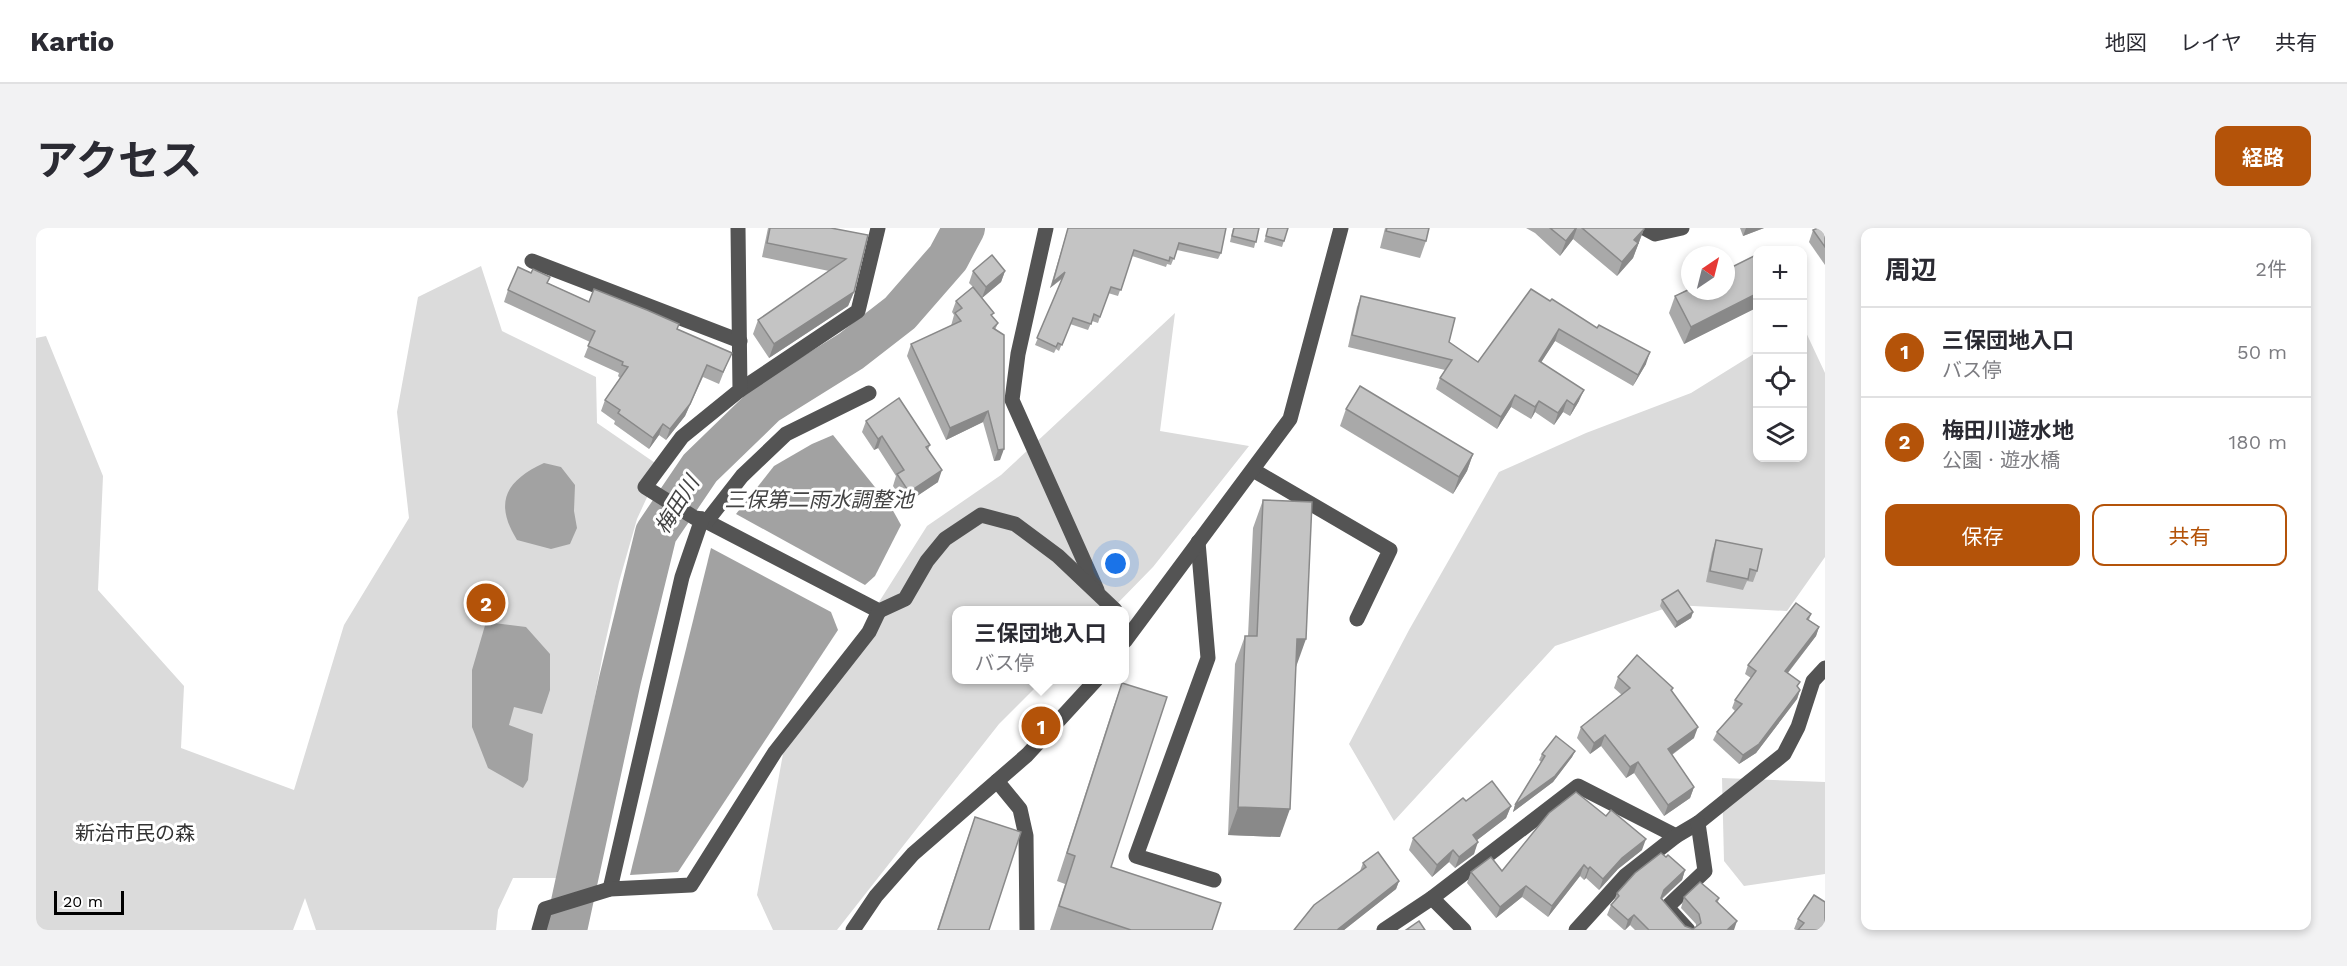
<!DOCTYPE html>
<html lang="ja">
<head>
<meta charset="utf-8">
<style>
  :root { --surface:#fff; --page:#f2f2f3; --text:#2b2b33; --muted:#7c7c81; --line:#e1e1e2; --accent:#b45309 }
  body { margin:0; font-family:"Work Sans","Noto Sans JP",sans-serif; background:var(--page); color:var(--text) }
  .controls { position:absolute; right:18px; top:18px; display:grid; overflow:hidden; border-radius:12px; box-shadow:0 3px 9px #0003 }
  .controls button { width:54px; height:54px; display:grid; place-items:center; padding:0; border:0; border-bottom:2px solid var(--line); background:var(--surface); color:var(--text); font:30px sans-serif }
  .compass { position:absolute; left:1645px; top:18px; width:54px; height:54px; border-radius:50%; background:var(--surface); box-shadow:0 3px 9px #0003; rotate:35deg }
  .scale { position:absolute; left:18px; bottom:15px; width:70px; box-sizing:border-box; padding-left:6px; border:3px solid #000; border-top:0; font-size:16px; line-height:21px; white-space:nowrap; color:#000; -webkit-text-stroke:4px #fff; paint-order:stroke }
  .you { position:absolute; left:1080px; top:336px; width:21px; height:21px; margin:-15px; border:4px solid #fff; border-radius:50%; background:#1a73e8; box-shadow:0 0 0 9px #1a73e833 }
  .badge { display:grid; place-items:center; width:39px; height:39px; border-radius:50%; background:var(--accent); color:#fff; font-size:20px; font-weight:700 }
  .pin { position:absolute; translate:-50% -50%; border:3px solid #fff; box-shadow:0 2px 6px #0006 }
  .popup { position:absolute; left:916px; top:378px; width:177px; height:78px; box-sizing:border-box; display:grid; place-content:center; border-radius:12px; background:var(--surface); filter:drop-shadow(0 2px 4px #0005); font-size:20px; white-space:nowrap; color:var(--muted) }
  .popup b { font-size:22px; color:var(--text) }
  .popup::after { content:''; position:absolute; left:50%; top:100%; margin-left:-12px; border:12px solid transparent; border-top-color:var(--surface) }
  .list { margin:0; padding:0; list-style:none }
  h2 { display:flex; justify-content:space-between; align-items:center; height:78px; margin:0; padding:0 24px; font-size:26px }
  h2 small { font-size:20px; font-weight:400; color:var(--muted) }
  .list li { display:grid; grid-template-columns:39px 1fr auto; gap:18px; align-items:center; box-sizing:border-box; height:90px; padding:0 24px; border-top:2px solid var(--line) }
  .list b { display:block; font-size:22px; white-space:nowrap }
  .list p { margin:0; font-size:20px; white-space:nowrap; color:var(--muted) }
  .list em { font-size:20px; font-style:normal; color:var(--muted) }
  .actions { display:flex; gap:12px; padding:18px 24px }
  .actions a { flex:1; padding:14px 0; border:2px solid var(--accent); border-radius:12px; text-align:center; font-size:21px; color:var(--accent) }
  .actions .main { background:var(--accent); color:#fff }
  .icon { flex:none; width:33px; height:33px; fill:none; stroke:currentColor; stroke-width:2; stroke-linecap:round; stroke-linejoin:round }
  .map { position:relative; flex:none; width:1789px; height:702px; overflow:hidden; border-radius:12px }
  header { display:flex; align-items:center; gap:36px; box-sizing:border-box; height:84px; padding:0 30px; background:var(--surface); border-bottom:2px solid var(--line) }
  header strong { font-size:28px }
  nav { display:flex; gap:33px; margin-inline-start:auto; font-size:21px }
  .intro { display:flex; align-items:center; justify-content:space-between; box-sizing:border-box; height:144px; padding:0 36px }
  h1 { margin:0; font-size:42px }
  .button { padding:15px 27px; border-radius:12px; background:var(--accent); color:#fff; font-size:21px; font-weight:700 }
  main { display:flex; gap:36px; padding:0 36px }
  aside { flex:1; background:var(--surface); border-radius:12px; box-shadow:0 3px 9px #0003 }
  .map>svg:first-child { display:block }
  .green { fill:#dbdbdb }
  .water { fill:#a2a2a2 }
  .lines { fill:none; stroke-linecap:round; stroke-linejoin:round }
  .river { stroke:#a2a2a2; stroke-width:42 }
  .minor { stroke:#545454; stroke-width:15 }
  .wall { fill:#a9a9a9 }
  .shaded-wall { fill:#898989 }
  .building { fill:#c4c4c4; stroke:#898989; stroke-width:1.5 }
  .labels { text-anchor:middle; stroke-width:6; stroke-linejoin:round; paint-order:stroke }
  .park-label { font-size:20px; fill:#323232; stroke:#fff }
  .water-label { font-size:21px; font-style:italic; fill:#434343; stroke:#fff }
</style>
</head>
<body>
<header>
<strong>Kartio</strong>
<nav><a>地図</a><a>レイヤ</a><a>共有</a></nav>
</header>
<div class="intro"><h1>アクセス</h1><a class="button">経路</a></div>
<main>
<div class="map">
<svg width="1789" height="702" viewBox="0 0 1789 702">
  <rect width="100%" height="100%" fill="#fff"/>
  <!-- green -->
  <g class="green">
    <polygon points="445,38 466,103 560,149 561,195 625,239 601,291 583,354 568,420 525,650 477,650 462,682 460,702 280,702 269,670 257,702 0,702 0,110 10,108 67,248 62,362 148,458 145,520 258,562 308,397 373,290 361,184 382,69"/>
    <polygon points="1139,85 1124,203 1213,218 1117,339 1075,382 921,382 921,452 1007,452 963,496 801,702 737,702 721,667 747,526 891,298 965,247"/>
    <polygon points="1767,98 1789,145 1789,329 1751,383 1639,377 1519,418 1358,593 1313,516 1373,402 1463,244 1550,205 1655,165 1721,124 1722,230 1766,230"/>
    <polygon points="1686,550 1789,554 1789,646 1708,658 1688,633"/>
  </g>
  <!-- water -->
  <g class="water">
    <polygon points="797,207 855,279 865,297 839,348 829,357 700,286 738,238 776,216"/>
    <path d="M508 235 525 239 539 257 538 283 541 300 534 316 515 321 481 312C458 275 469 253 508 235Z"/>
    <polygon points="675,320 795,384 802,402 642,644 594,647"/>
    <polygon points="450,394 490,399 514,426 514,462 506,486 478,479 473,497 497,506 492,552 487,560 452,540 436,499 436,442"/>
  </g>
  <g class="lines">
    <!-- river -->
    <polyline class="river" points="530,702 584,452 620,305 664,240 730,176 815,123 864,85 912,30 928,0"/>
    <!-- minor -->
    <g class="minor">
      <polyline points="1010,0 982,126 976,172 1061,362"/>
      <polyline points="1608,0 1619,6 1646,0"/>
      <polyline points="496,33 704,113"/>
      <polyline points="704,162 822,83 842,0"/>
      <polyline points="1217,242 1354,322 1321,391"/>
      <polyline points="666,291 843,383 869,371 891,333 909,311 945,287 979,296 1022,328 1079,382"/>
      <polyline points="671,293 706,248 750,206 833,165"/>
      <polyline points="1162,314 1172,430 1100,628 1178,652"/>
      <polyline points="1089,413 1254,191 1305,0"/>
      <polyline points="961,553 984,581 990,608 991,702"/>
      <polyline points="574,661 646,349 666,291 659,290 609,259 646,209 704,162 702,0"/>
      <polyline points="1396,670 1428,702"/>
      <polyline points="503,702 509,681 574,661 655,657 739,524 833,404 843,383"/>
      <polyline points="817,702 840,668 877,626 991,527 1060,452"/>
      <polyline points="1348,702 1396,670 1542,558 1640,608"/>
      <polyline points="1540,702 1589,648 1640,608 1662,595 1748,526 1762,499 1777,453 1789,440"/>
      <polyline points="1652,702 1631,679 1669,643 1662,595"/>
    </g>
  </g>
  <!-- wall -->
  <g class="wall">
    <polygon points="732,0 795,0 832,7 818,64 812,78 733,130 717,106 722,92 793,43 726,29"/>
    <polygon points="1032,0 1189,0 1185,25 1182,31 1141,22 1135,37 1131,36 1130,39 1096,28 1082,68 1072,65 1062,95 1056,93 1052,102 1034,96 1023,123 1020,121 1018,125 999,117 1026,51 1014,60"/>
    <polygon points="1197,0 1223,0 1218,20 1194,14"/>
    <polygon points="1232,0 1252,0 1246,19 1228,14"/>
    <polygon points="1349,0 1393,0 1390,13 1384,30 1344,20"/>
    <polygon points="1490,0 1607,0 1608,1 1597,30 1581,48 1537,11 1524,28 1499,5"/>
    <polygon points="1704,0 1728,0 1707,8"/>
    <polygon points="1789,0 1789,37 1773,14 1777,2"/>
    <polygon points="1722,26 1722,79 1648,116 1633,85 1639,68"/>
    <polygon points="937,43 969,43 965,54 946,70 957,89 962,95 959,102 964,232 958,233 947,194 910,212 871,128 875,116 915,98 918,87 916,84 920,73 937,59 933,55"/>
    <polygon points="512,55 553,74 642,101 691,136 683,156 667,149 649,188 630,212 623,207 613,221 578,196 579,193 565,183 569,172 584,150 582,148 583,145 548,129 554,114 468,74 472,62"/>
    <polygon points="1495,61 1610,136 1597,158 1519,113 1505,134 1543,173 1534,188 1527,184 1518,197 1499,184 1495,191 1475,179 1461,201 1400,161 1404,150 1409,142 1312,119 1321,79 1325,68 1413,114 1442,134"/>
    <polygon points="1310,181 1437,226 1431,243 1417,266 1304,198"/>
    <polygon points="830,193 894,217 892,222 902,254 869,276 857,258 860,248 842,220 838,222 826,204"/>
    <polygon points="1227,272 1260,439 1244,609 1192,607 1199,436 1209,408 1212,408 1217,300"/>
    <polygon points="1680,312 1721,343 1717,354 1711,353 1707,362 1670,354 1676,324"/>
    <polygon points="1626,372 1657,384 1655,390 1639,400 1624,378"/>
    <polygon points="1775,386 1773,392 1783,399 1780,408 1752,445 1764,462 1761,471 1720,525 1703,536 1677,512 1681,504 1699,483 1696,480 1699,472 1715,450 1709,446 1712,437"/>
    <polygon points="1582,449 1637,460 1636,463 1658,510 1636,527 1658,559 1654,570 1628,588 1598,545 1590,550 1565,518 1554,526 1541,510 1545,499 1586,467 1578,460"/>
    <polygon points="1086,455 1075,639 1176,702 1014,702 1029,656 1021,653 1076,483"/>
    <polygon points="1539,523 1536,529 1517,554 1477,584 1479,577 1505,534 1503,532 1506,526"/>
    <polygon points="1430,573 1475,578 1470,590 1441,612 1438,626 1419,640 1413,634 1396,649 1373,622 1377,610"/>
    <polygon points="939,589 953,702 901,702 929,617"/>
    <polygon points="1606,622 1582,641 1563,662 1550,650 1548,652 1544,648 1512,689 1486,669 1460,690 1431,655 1435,644 1466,643"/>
    <polygon points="1630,629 1649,642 1646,652 1626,671 1649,698 1657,701 1660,699 1660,696 1645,680 1648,669 1683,670 1682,674 1698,702 1599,702 1594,697 1589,702 1588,702 1571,687 1575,677 1578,673 1581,665"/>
    <polygon points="1327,635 1363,653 1360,661 1308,702 1258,702 1324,643"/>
    <polygon points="1762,691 1789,702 1760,702 1758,701"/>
  </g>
  <!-- shaded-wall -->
  <g class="shaded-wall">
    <polygon points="1540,0 1541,0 1537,11 1524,28 1530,13"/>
    <polygon points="1710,0 1728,0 1707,8"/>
    <polygon points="1608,1 1597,30 1581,48 1586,34 1598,12"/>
    <polygon points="969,43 965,54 946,70 950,59"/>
    <polygon points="1029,44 1026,50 1014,60 1017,54"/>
    <polygon points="818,64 812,78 733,130 738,116"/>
    <polygon points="1722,65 1722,79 1648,116 1655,99"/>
    <polygon points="1523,101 1519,113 1499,144 1503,133"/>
    <polygon points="1614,124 1610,136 1597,158 1602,147"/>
    <polygon points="671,137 649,188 630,212 634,201"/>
    <polygon points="1548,162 1543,173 1534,188 1538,177"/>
    <polygon points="1479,167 1475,179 1461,201 1465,189"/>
    <polygon points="1531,172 1527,184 1518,197 1522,185"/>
    <polygon points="1503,173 1499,184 1495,191 1499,179"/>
    <polygon points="952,183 947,194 910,212 914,200"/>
    <polygon points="627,196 623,207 613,221 617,210"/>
    <polygon points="846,208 842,220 838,222 842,211"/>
    <polygon points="968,221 964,232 958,233 962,222"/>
    <polygon points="1437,226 1431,243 1417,266 1423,249"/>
    <polygon points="906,242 902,254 869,276 873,264"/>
    <polygon points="1657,384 1655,390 1639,400 1641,394"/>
    <polygon points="1783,399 1780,408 1746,452 1749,443"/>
    <polygon points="1261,411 1270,411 1260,439"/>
    <polygon points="1764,462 1761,471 1720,525 1703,536 1707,527"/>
    <polygon points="1662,499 1658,510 1628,532 1632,521"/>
    <polygon points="1569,507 1565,518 1554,526 1558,515"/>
    <polygon points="1539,523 1536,529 1517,554 1477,584 1479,577"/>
    <polygon points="1602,534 1598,545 1590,550 1594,539"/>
    <polygon points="1658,559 1654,570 1628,588 1632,577"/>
    <polygon points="1475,578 1470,590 1432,619 1437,607"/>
    <polygon points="1202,579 1254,581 1244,609 1192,607"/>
    <polygon points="1610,611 1606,622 1582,641 1563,662 1567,651 1586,630"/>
    <polygon points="1442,614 1438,626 1419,640 1423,629"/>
    <polygon points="1417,622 1413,634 1396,649 1401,637"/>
    <polygon points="1548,637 1544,648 1512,689 1516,678"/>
    <polygon points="1554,639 1550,650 1548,652 1552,641"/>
    <polygon points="1649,642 1646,652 1624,672 1628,662"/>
    <polygon points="1363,653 1360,661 1308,702 1301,702"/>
    <polygon points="1490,658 1486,669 1460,690 1464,679"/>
    <polygon points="1598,687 1594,697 1589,702 1592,692"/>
    <polygon points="1701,693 1698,702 1691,702"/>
  </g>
  <!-- building -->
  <g class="building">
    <polygon points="734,0 795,0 832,7 818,64 738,116 722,92 810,31 731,15"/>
    <polygon points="1032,0 1190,0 1185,25 1143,15 1138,31 1134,29 1133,33 1098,22 1085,62 1075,59 1064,89 1058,86 1055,96 1037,90 1026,117 1022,115 1020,119 1001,110 1029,44 1017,54"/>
    <polygon points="1198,0 1223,0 1220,14 1196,8"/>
    <polygon points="1232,0 1252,0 1248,13 1230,8"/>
    <polygon points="1351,0 1393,0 1390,13 1350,3"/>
    <polygon points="1514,0 1540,0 1530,13"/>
    <polygon points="1546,0 1607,0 1608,1 1598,12 1602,15 1586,34"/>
    <polygon points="1782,0 1789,0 1789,19 1777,2"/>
    <polygon points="1722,26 1722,65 1655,99 1639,68 1654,61 1654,63 1690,63 1690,42"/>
    <polygon points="956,27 969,43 950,59 937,43"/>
    <polygon points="482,39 495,45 497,41 514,49 511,55 553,74 558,61 611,82 643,96 641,101 696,125 687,144 671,137 654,176 634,201 627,196 617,210 582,185 584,182 569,172 592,139 586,137 587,134 552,118 559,103 472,62"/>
    <polygon points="937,59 958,85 955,87 962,95 957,100 968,107 968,221 962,222 952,183 914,200 875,116 925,93 919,85 926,80 920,73"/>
    <polygon points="1495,61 1514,73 1516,71 1561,100 1563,97 1614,124 1602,147 1523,101 1503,133 1548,162 1538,177 1531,172 1522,185 1503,173 1499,179 1479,167 1465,189 1404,150 1416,132 1316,107 1325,68 1419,90 1413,114 1442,134"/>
    <polygon points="1324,158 1437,226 1423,249 1310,181"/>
    <polygon points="863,170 894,217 890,219 906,242 873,264 861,246 868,242 846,208 842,211 830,193"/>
    <polygon points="1227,272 1276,274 1270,411 1261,411 1254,581 1202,579 1209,408 1221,408"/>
    <polygon points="1680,312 1726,321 1721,343 1714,341 1712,351 1674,343"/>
    <polygon points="1642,362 1657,384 1641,394 1626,372"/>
    <polygon points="1760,375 1775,386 1771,391 1783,399 1749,443 1764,454 1761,458 1764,462 1723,516 1707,527 1681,504 1706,476 1699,472 1720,443 1712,437"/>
    <polygon points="1601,427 1637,460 1635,462 1662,499 1632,521 1658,559 1632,577 1602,534 1594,539 1569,507 1558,515 1545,499 1594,460 1582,449"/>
    <polygon points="1086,455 1131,469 1075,639 1185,675 1176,702 1095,702 1023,678 1039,628 1031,625"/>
    <polygon points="1520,508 1539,523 1519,548 1479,577 1509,528 1506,526"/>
    <polygon points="1456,553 1475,578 1437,607 1442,614 1423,629 1417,622 1401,637 1377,610 1427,570 1430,573"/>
    <polygon points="1540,564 1570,588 1575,582 1610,611 1586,630 1567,651 1554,639 1552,641 1548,637 1516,678 1490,658 1464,679 1435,644 1455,629 1466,643 1513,585"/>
    <polygon points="939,589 985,604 953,702 902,702"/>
    <polygon points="1342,624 1363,653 1301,702 1258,702 1278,677 1330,639 1327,635"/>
    <polygon points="1625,625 1630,629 1632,627 1649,642 1628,662 1625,670 1649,698 1657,701 1665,695 1663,686 1648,669 1664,654 1683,670 1680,673 1701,693 1691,702 1613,702 1598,687 1592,692 1575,677 1583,668 1581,665 1599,645"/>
    <polygon points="1778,667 1789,674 1789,702 1762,702 1768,695 1762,691"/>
    <polygon points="1383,693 1389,702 1370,702"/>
  </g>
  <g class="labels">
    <!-- park labels -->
    <g class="park-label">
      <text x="99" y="612">新治市民の森</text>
    </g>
    <!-- water labels -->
    <g class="water-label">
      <text x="783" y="279">三保第二雨水調整池</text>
      <text transform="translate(641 277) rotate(-58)" y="7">梅田川</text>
    </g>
  </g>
</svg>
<div class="controls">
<button>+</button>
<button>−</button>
<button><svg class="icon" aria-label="locate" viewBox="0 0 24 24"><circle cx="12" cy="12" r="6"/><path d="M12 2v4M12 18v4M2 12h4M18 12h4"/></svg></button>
<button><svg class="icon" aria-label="layers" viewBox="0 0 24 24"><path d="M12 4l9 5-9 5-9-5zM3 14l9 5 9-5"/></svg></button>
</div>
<svg class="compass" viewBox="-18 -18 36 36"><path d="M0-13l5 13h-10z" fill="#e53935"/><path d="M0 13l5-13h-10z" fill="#7c7c81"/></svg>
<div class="scale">20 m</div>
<div class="you"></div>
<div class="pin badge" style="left:1005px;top:498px">1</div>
<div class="popup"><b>三保団地入口</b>バス停</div>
<div class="pin badge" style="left:450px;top:375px">2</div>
</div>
<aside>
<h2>周辺<small>2件</small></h2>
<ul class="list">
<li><span class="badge">1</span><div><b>三保団地入口</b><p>バス停</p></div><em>50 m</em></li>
<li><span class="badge">2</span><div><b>梅田川遊水地</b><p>公園 · 遊水橋</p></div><em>180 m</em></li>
</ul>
<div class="actions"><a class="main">保存</a><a>共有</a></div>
</aside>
</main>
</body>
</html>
